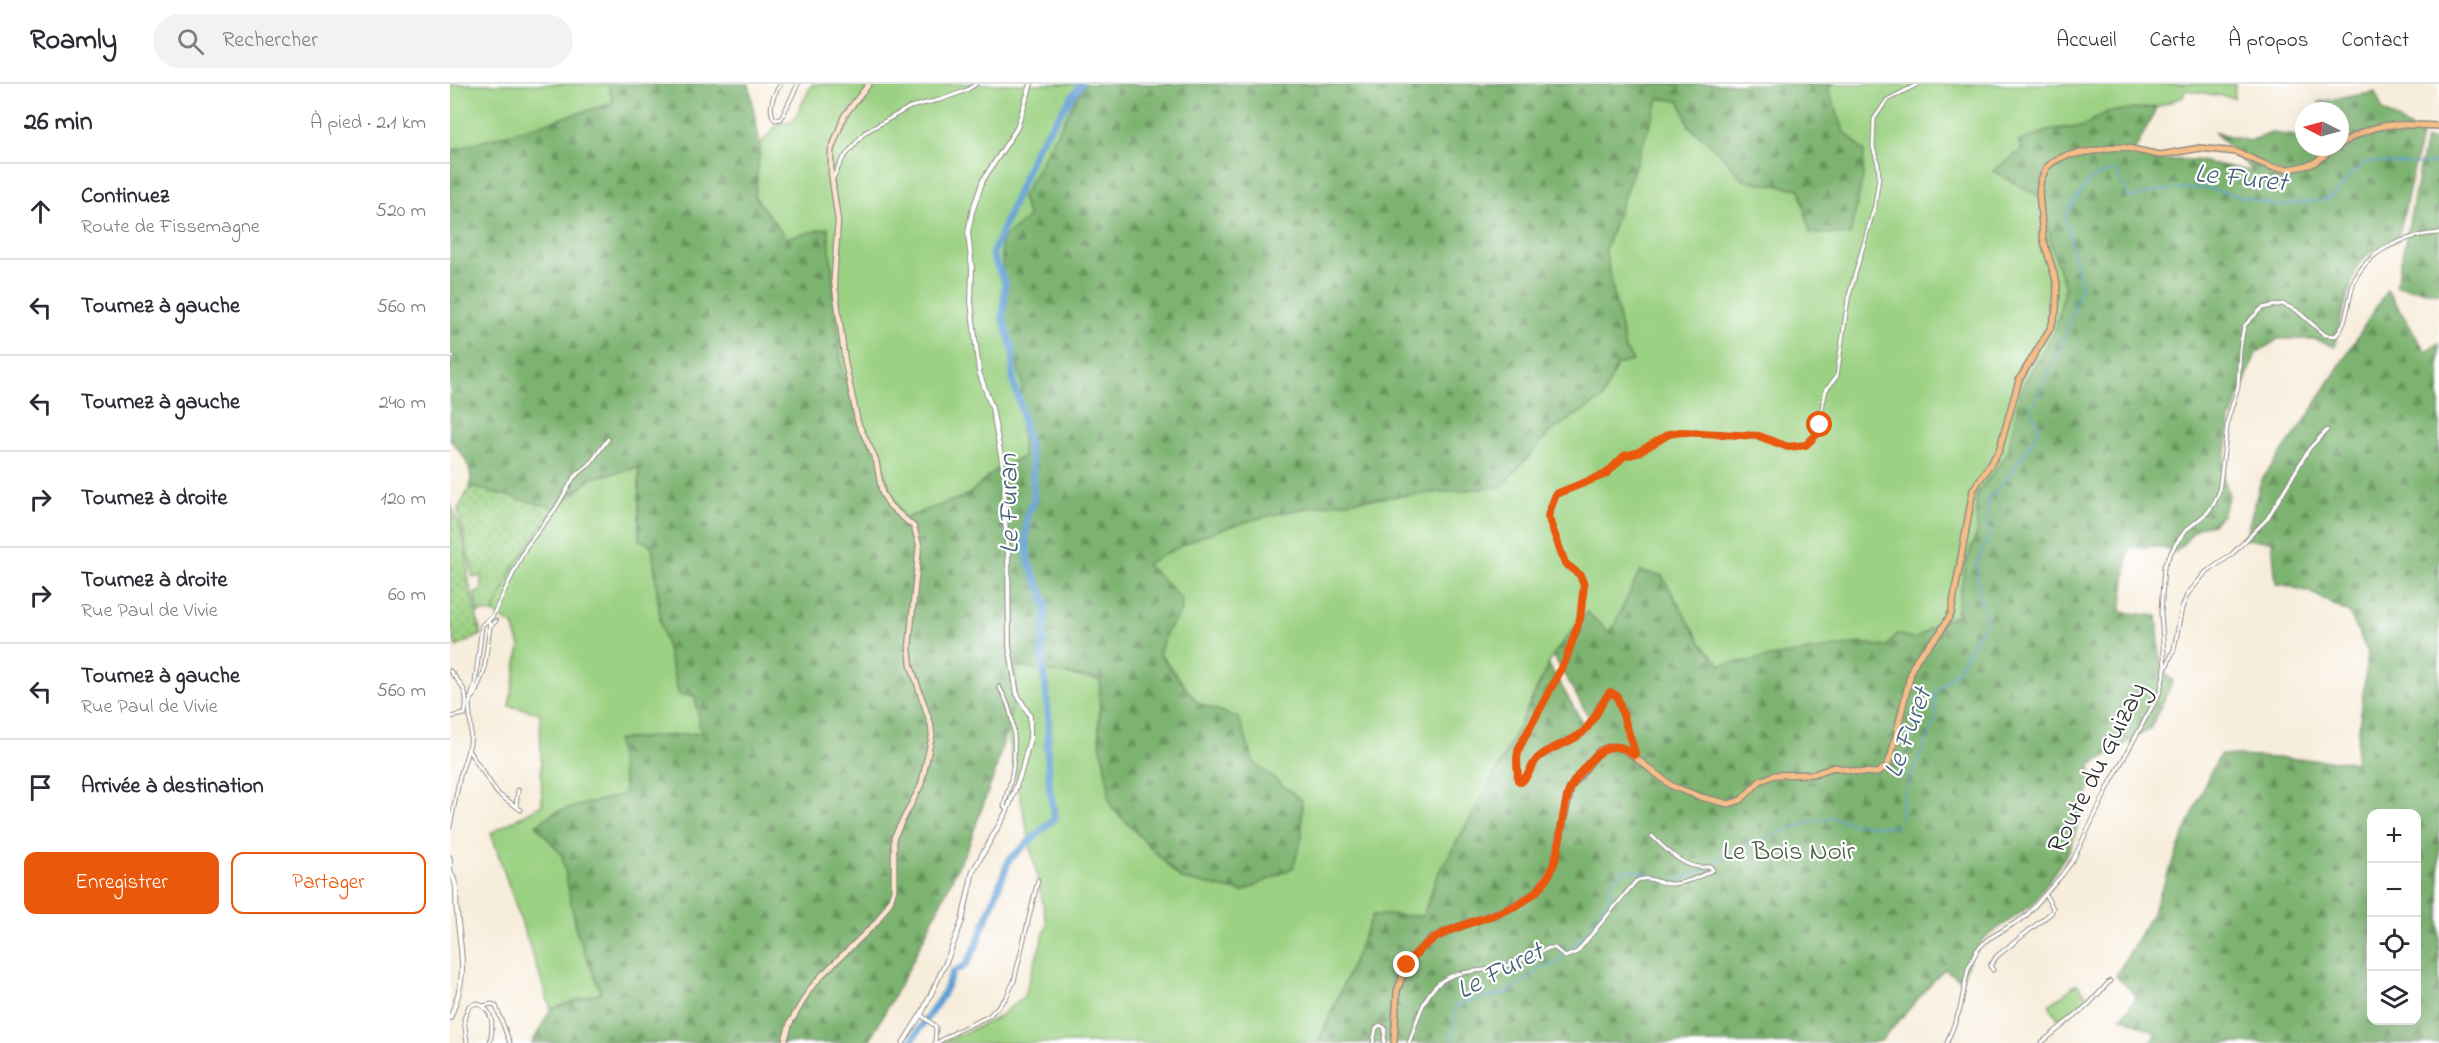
<!DOCTYPE html>
<html lang="fr">
<head>
<meta charset="utf-8">
<style>
  :root { --surface:#fff; --page:#f2f2f3; --text:#2b2b33; --muted:#7c7c81; --line:#e1e1e2; --accent:#ea580c }
  body { margin:0; font-family:"Indie Flower",sans-serif; background:var(--page); color:var(--text) }
  .controls { position:absolute; right:18px; bottom:18px; display:grid; overflow:hidden; border-radius:12px; box-shadow:0 6px 24px #0002 }
  .controls button { width:54px; height:54px; display:grid; place-items:center; padding:0; border:0; border-bottom:2px solid var(--line); background:var(--surface); color:var(--text); font:30px sans-serif }
  .compass { position:absolute; left:1845px; top:18px; width:54px; height:54px; border-radius:50%; background:var(--surface); box-shadow:0 6px 24px #0002; rotate:276deg }
  .stop { position:absolute; width:18px; height:18px; margin:-14px; border:4px solid #ea580c; border-radius:50%; background:#fff }
  .stop.end { background:#ea580c; border-color:#fff; box-shadow:0 2px 6px #0008 }
  .list { margin:0; padding:0; list-style:none }
  h2 { display:flex; justify-content:space-between; align-items:center; height:78px; margin:0; padding:0 24px; font-size:26px }
  h2 small { font-size:20px; font-weight:400; color:var(--muted) }
  .list li { display:grid; grid-template-columns:39px 1fr auto; gap:18px; align-items:center; box-sizing:border-box; height:96px; padding:0 24px; border-top:2px solid var(--line) }
  .list b { display:block; font-size:22px; white-space:nowrap }
  .list p { margin:0; font-size:20px; white-space:nowrap; color:var(--muted) }
  .list em { font-size:20px; font-style:normal; color:var(--muted) }
  .actions { display:flex; gap:12px; padding:18px 24px }
  .actions a { flex:1; padding:14px 0; border:2px solid var(--accent); border-radius:12px; text-align:center; font-size:21px; color:var(--accent) }
  .actions .main { background:var(--accent); color:#fff }
  .icon { flex:none; width:33px; height:33px; fill:none; stroke:currentColor; stroke-width:2; stroke-linecap:round; stroke-linejoin:round }
  .map { position:relative; flex:none; width:1989px; height:959px; overflow:hidden }
  header { display:flex; align-items:center; gap:36px; box-sizing:border-box; height:84px; padding:0 30px; background:var(--surface); border-bottom:2px solid var(--line) }
  header strong { font-size:28px }
  nav { display:flex; gap:33px; margin-inline-start:auto; font-size:21px }
  .search { width:420px; height:54px; background:var(--page); display:flex; align-items:center; gap:15px; box-sizing:border-box; padding:0 21px; border-radius:33px; color:var(--muted); font-size:22px }
  main { display:flex }
  aside { flex:1; background:var(--surface) }
  .map>svg:first-child { display:block }
  .grass { fill:#9bd182; stroke:#637e56; stroke-width:1.5 }
  .forest { fill:url(#forest-firs); stroke:#546f4e; stroke-width:1.5; fill-rule:evenodd }
  .park { fill:url(#park-dots); stroke:#637e56; stroke-width:1.5 }
  .lines { fill:none; stroke-linecap:round; stroke-linejoin:round }
  .stream { stroke:#64a0d4; stroke-width:1.5 }
  .river { stroke:#64a0d4; stroke-width:7 }
  .minor-casing { stroke:#918c83; stroke-width:5 }
  .tertiary-casing { stroke:#918c83; stroke-width:6 }
  .secondary-casing { stroke:#918c83; stroke-width:7 }
  .primary-casing { stroke:#918c83; stroke-width:8 }
  .minor { stroke:#fff; stroke-width:3 }
  .tertiary { stroke:#fff; stroke-width:4 }
  .secondary { stroke:#fbe5cf; stroke-width:4.5 }
  .primary { stroke:#f6be87; stroke-width:5 }
  .route { stroke:#ea580c; stroke-width:8 }
  .labels { text-anchor:middle; stroke-width:4.5; stroke-linejoin:round; paint-order:stroke }
  .street-label { font-size:27px; fill:#2b2b2b; stroke:#fff }
  .park-label { font-size:27px; fill:#4d5d45; stroke:#fff }
  .water-label { font-size:28px; font-style:italic; fill:#456077; stroke:#fff }
</style>
</head>
<body>
<header>
<strong>Roamly</strong>
<div class="search"><svg class="icon" aria-label="search" viewBox="0 0 24 24"><circle cx="10" cy="10" r="6"/><path d="M15 15l6 6"/></svg>Rechercher</div>
<nav><a>Accueil</a><a>Carte</a><a>À propos</a><a>Contact</a></nav>
</header>
<main>
<aside>
<h2>26 min<small>À pied · 2.1 km</small></h2>
<ul class="list">
<li><svg class="icon" aria-label="ahead" viewBox="0 0 24 24"><path d="M12 20V5M6 11l6-6 6 6"/></svg><div><b>Continuez</b><p>Route de Fissemagne</p></div><em>520 m</em></li>
<li><svg class="icon" aria-label="left" viewBox="0 0 24 24"><path d="M17 20v-9H6M10 6l-5 5 5 5"/></svg><div><b>Tournez à gauche</b></div><em>560 m</em></li>
<li><svg class="icon" aria-label="left" viewBox="0 0 24 24"><path d="M17 20v-9H6M10 6l-5 5 5 5"/></svg><div><b>Tournez à gauche</b></div><em>240 m</em></li>
<li><svg class="icon" aria-label="right" viewBox="0 0 24 24"><path d="M7 20v-9h11M14 6l5 5-5 5"/></svg><div><b>Tournez à droite</b></div><em>120 m</em></li>
<li><svg class="icon" aria-label="right" viewBox="0 0 24 24"><path d="M7 20v-9h11M14 6l5 5-5 5"/></svg><div><b>Tournez à droite</b><p>Rue Paul de Vivie</p></div><em>60 m</em></li>
<li><svg class="icon" aria-label="left" viewBox="0 0 24 24"><path d="M17 20v-9H6M10 6l-5 5 5 5"/></svg><div><b>Tournez à gauche</b><p>Rue Paul de Vivie</p></div><em>560 m</em></li>
<li><svg class="icon" aria-label="arrive" viewBox="0 0 24 24"><path d="M6 21V4h12l-3 4 3 4H6"/></svg><div><b>Arrivée à destination</b></div></li>
</ul>
<div class="actions"><a class="main">Enregistrer</a><a>Partager</a></div>
</aside>
<div class="map">
<svg width="1989" height="959" viewBox="0 0 1989 959">
  <defs>
    <pattern id="forest-firs" width="22" height="20" patternUnits="userSpaceOnUse" patternTransform="scale(1.5)"><rect width="22" height="20" fill="#7cb370"/><path d="M5 1l3.5 6h-7zM16 11l3.5 6h-7z" fill="#66925c"/></pattern>
    <pattern id="park-dots" width="8" height="8" patternUnits="userSpaceOnUse" patternTransform="scale(1.5)"><rect width="8" height="8" fill="#9bd182"/><path d="M2 2h.1M6 6h.1" fill="none" stroke="#7faa6b" stroke-width="1.8" stroke-linecap="round"/></pattern>
  </defs>
  <rect width="100%" height="100%" fill="#fff"/>
  <filter id="ink" filterUnits="userSpaceOnUse"><feTurbulence type="fractalNoise" baseFrequency=".0167" numOctaves="2"/><feDisplacementMap in="SourceGraphic" scale="12" xChannelSelector="R" yChannelSelector="G"/><feConvolveMatrix kernelMatrix="1 2 1 2 8 2 1 2 1" color-interpolation-filters="sRGB"/></filter>
  <filter id="wash" filterUnits="userSpaceOnUse"><feTurbulence type="fractalNoise" baseFrequency=".008" numOctaves="4" result="noise"/><feDisplacementMap in="SourceGraphic" scale="24" xChannelSelector="R" yChannelSelector="G"/><feGaussianBlur stdDeviation="1.35" result="paint"/><feColorMatrix in="noise" values="0 0 0 0 0 0 0 0 0 0 0 0 0 0 0 0 0 1.4 0 .05"/><feComposite in="paint" operator="in"/></filter>
  <g filter="url(#wash)">
    <rect width="100%" height="100%" fill="#f7eddb"/>
    <!-- grass -->
    <g class="grass">
      <polygon points="0,0 158,0 164,19 0,67"/>
      <polygon points="362,0 634,0 572,113 578,133 556,235 573,304 569,311 573,373 547,385 518,411 453,435 420,358 392,286 378,144 336,154 305,113 310,60 330,38 343,38"/>
      <path d="M1382 0H1785L1784 14 1735 6 1733 13 1707 23 1657 28 1632 43 1603 45 1569 58 1572 66 1544 87 1594 115 1601 161 1615 203 1606 244 1572 303 1557 370 1526 411 1527 449 1515 482 1506 533 1487 540 1465 555 1436 563 1411 559 1271 581 1251 559 1212 492 1160 549 1103 571 1042 697 987 792 973 832 923 831 868 959H491L547 934 574 912 597 840 556 645 565 614 564 582 650 595 649 652 659 704 658 712 662 723 731 795 852 716 804 679 789 634 748 619 709 569 717 546 732 526 695 480C716 470 736 458 757 450 849 415 954 412 1051 403L1102 346 1152 315 1167 281 1183 277 1175 265 1155 166 1208 14 1230 17 1239 42 1267 66 1294 96 1350 105 1414 68 1394 47 1378 4Z"/>
      <polygon points="189,384 189,455 202,461 211,541 229,611 245,612 251,649 168,656 176,710 105,728 127,849 151,908 101,925 41,749 92,721 90,629 59,622 70,562 63,541 43,529 63,484 105,424 144,393"/>
      <polygon points="1627,900 1639,914 1608,935 1599,921"/>
    </g>
    <!-- forest -->
    <g class="forest">
      <path d="M158 0H299L310 60 305 113 336 154 378 144 392 286 420 358 453 435 518 411 547 385 573 373 569 311 573 304 556 235 551 156 578 133 572 113 634 0H1382L1378 4 1394 47 1414 67 1413 92 1400 151 1360 149 1350 105 1294 96 1267 66 1239 42 1230 17 1209 14 1155 166 1175 265 1183 277 1167 281 1152 315 1102 346 1051 403C952 412 851 416 758 450 736 458 716 470 696 480L731 514 732 526 717 546 709 569 748 619 789 634 804 679 852 716V753L843 784 792 808 731 795 662 723 658 712 659 704 649 652 650 596 565 582V614L545 688 519 760 460 882 418 959H82L101 925 151 908 127 849 112 771 86 741 105 728 175 710 167 656 251 649 245 612 229 611 211 541 202 461 189 456V384L144 393 105 424 20 403C24 385 12 368 0 356V67L163 19Z"/>
      <polygon points="1925,8 1933,27 1965,47 1972,48 1948,156 1921,168 1908,180 1887,246 1885,263 1864,255 1828,255 1806,269 1780,337 1773,392 1779,411 1772,431 1763,440 1748,443 1726,468 1706,462 1679,464 1671,528 1707,532 1711,585 1723,597 1700,645 1641,681 1642,697 1620,765 1583,820 1533,855 1520,873 1512,896 1494,885 1432,956 1421,959 869,959 923,831 973,832 987,792 1042,697 1099,581 1134,641 1140,635 1103,571 1137,528 1160,549 1190,487 1212,492 1251,559 1271,581 1411,559 1436,563 1447,550 1465,555 1487,539 1506,532 1515,482 1527,449 1526,411 1557,370 1572,303 1606,244 1615,203 1601,161 1594,115 1543,87 1572,66 1569,58 1603,45 1632,43 1657,28 1707,23 1683,70 1713,76 1745,76 1804,88 1764,48 1799,57 1822,49 1854,53 1854,63 1890,63 1890,27 1868,27 1869,18"/>
      <polygon points="1976,55 1989,57 1989,209 1946,202"/>
      <path d="M1937 206 1976 268 1989 259V959H1699L1706 949 1672 933 1687 913 1666 892 1701 831 1755 700 1770 671 1905 678 1918 569 1899 529 1862 509 1835 501 1826 500 1822 457 1795 455 1811 397 1853 340ZM1922 730H1966V936H1922Z"/>
    </g>
    <!-- park -->
    <g class="park">
      <polygon points="20,403 105,424 63,484 43,529 32,528 28,530 24,510 32,506 31,493 23,493 8,425"/>
      <polygon points="0,420 8,437 16,466 19,500 31,551 6,563 0,535 0,449 2,443"/>
    </g>
    <g class="lines">
      <!-- stream -->
      <path class="stream" d="M1002 959 1006 922C1023 914 1044 915 1061 907 1076 899 1088 881 1105 880L1139 846 1159 814 1162 797 1175 786H1186L1215 798H1224L1260 784 1271 773 1355 739 1382 733 1404 740 1446 743 1451 734 1453 711 1486 636 1485 609 1506 588 1537 535 1529 512 1527 479 1539 453 1537 416 1558 394 1590 344 1581 325 1610 266 1631 202 1615 132 1640 95 1665 85 1679 114 1713 106 1757 104 1827 122 1873 116 1885 111 1901 90 1916 78 1968 80 1989 79"/>
      <!-- river -->
      <polyline class="river" points="460,959 492,912 503,888 516,881 526,862 559,776 605,734 599,701 597,661 599,637 592,569 596,523 592,508 579,480 576,457 577,430 584,418 582,379 569,316 563,297 563,266 553,235 555,199 542,171 586,64 631,0"/>
    </g>
  </g>
  <g filter="url(#ink)">
    <g class="lines">
      <!-- minor casing -->
      <g class="minor-casing">
        <g id="minor">
          <path d="M331 0C323 10 317 26 325 36L331 35 348 0"/>
          <polyline points="382,96 392,76 414,49 460,23 493,15 517,6 526,0"/>
          <polyline points="0,273 3,272"/>
          <polyline points="40,542 46,537"/>
          <polyline points="1716,584 1724,565 1732,524 1737,511 1756,488 1780,472 1817,435 1859,365 1877,346"/>
          <path d="M0 587C14 603 19 609 15 630L0 633"/>
          <path d="M549 603C566 628 567 665 561 695 559 704 556 713 554 722L557 727"/>
          <polyline points="20,614 24,612 34,587 40,542 38,537"/>
          <polyline points="18,666 48,710 71,726"/>
          <path d="M1184 671 1185 666 1179 656 1167 612 1160 608C1149 621 1144 638 1130 650 1118 660 1097 663 1086 675 1080 683 1079 693 1071 698L1068 696 1067 674 1069 664 1115 578 1130 535 1134 501 1130 491 1115 479 1098 432 1106 410 1156 390 1174 372 1187 369 1219 350 1231 348 1309 352 1338 362 1356 361 1366 351 1376 306 1387 292 1398 215 1425 121 1429 93 1428 80 1423 63 1424 35 1437 16 1468 0"/>
          <polyline points="66,722 68,706"/>
          <polyline points="0,743 10,692 20,660 21,643 19,621 25,600 32,541 42,533 76,463 106,424 124,393 139,381 158,355"/>
          <polyline points="0,773 1,788"/>
          <polyline points="1543,886 1540,882 1547,872 1601,829 1603,824 1596,812"/>
          <polyline points="33,922 42,920 46,922 60,959"/>
          <polyline points="471,931 486,943 485,959"/>
          <path d="M17 959 14 935 19 922 27 919C45 927 43 942 40 959"/>
          <polyline points="487,959 509,946 539,932 556,914 564,897 588,796"/>
          <polyline points="923,959 926,944 930,941 935,944 934,959"/>
          <path d="M959 959C966 940 972 914 988 900 1006 884 1033 889 1055 882 1070 878 1085 870 1099 864H1105L1115 873 1127 868 1186 797C1199 790 1209 801 1223 800 1238 799 1250 792 1263 786L1260 782C1239 789 1216 766 1202 752"/>
          <path d="M1497 959 1510 925 1518 885 1527 866 1538 855 1575 833 1612 791 1623 776 1662 696 1710 608 1715 586 1711 529 1714 482 1725 461 1736 446 1757 429 1764 420 1769 408 1778 335 1788 303 1790 265 1794 242 1812 224 1832 220 1846 226 1875 251 1885 252C1895 244 1896 230 1899 218 1901 210 1902 201 1905 195 1921 164 1957 151 1989 149"/>
          <polyline points="1591,959 1639,920 1660,897"/>
        </g>
      </g>
      <!-- tertiary casing -->
      <g class="tertiary-casing">
        <g id="tertiary">
          <path d="M0 787C9 801 5 812 7 828 11 874 19 888 0 934"/>
          <polyline points="453,959 473,927 497,876 512,837 523,787 557,727 571,689 580,654 580,632 567,610 559,562 558,469 554,426 555,393 542,324 529,288 521,218 522,185 518,149 522,128 533,96 567,44 581,0"/>
        </g>
      </g>
      <!-- secondary casing -->
      <g class="secondary-casing">
        <polyline id="secondary" points="334,959 340,939 360,905 373,890 426,839 440,818 444,805 444,753 471,701 482,652 481,641 461,582 459,563 469,461 464,443 440,422 432,409 426,376 408,339 395,278 384,195 388,137 381,88 381,67 394,32 419,0"/>
      </g>
      <!-- primary casing -->
      <g class="primary-casing">
        <g id="primary">
          <path d="M1890 61C1927 36 1947 40 1989 42"/>
          <polyline points="944,959 947,907 954,888 962,874 978,857 990,850 1064,822 1088,806 1103,782 1121,703 1150,666 1164,662 1174,665 1222,702 1251,713 1279,720 1291,716 1310,697 1325,691 1364,690 1384,683 1409,688 1427,689 1437,682 1441,672 1462,584 1468,573 1489,550 1501,530 1523,406 1549,367 1569,296 1601,243 1606,227 1607,200 1593,154 1589,108 1591,96 1596,84 1604,77 1615,72 1660,64 1672,63 1710,71 1750,64 1786,68 1821,83 1841,85 1862,80 1887,63"/>
        </g>
      </g>
      <!-- minor -->
      <use href="#minor" class="minor"/>
      <!-- tertiary -->
      <use href="#tertiary" class="tertiary"/>
      <!-- secondary -->
      <use href="#secondary" class="secondary"/>
      <!-- primary -->
      <use href="#primary" class="primary"/>
    </g>
  </g>
  <g class="lines" filter="url(#ink)">
    <!-- route -->
    <path class="route" d="M957 881C992 827 1068 843 1097 794 1112 770 1110 737 1118 710 1121 700 1128 691 1135 683 1149 666 1164 654 1184 671L1185 669 1167 612 1160 608C1150 620 1145 637 1133 648 1120 660 1099 662 1087 675 1081 682 1079 692 1071 698L1068 696 1067 674 1069 664 1115 578 1130 535 1134 501 1130 491 1115 479 1098 432 1106 410 1156 390 1174 372 1187 369 1219 350 1231 348 1309 352 1338 363 1356 361 1366 351 1370 341"/>
  </g>
  <g class="labels">
    <!-- street labels -->
    <g class="street-label">
      <text transform="translate(1646 683) rotate(-63)" y="9">Route du Guizay</text>
    </g>
    <!-- park labels -->
    <g class="park-label">
      <text x="1339" y="775">Le Bois Noir</text>
    </g>
    <!-- water labels -->
    <g class="water-label">
      <text transform="translate(1791 92) rotate(6)" y="10">Le Furet</text>
      <text transform="translate(557 420) rotate(-91)" y="10">Le Furan</text>
      <text transform="translate(1456 648) rotate(-70)" y="10">Le Furet</text>
      <text transform="translate(1049 885) rotate(-27)" y="10">Le Furet</text>
    </g>
  </g>
</svg>
<div class="controls">
<button>+</button>
<button>−</button>
<button><svg class="icon" aria-label="locate" viewBox="0 0 24 24"><circle cx="12" cy="12" r="6"/><path d="M12 2v4M12 18v4M2 12h4M18 12h4"/></svg></button>
<button><svg class="icon" aria-label="layers" viewBox="0 0 24 24"><path d="M12 4l9 5-9 5-9-5zM3 14l9 5 9-5"/></svg></button>
</div>
<svg class="compass" viewBox="-18 -18 36 36"><path d="M0-13l5 13h-10z" fill="#e53935"/><path d="M0 13l5-13h-10z" fill="#7c7c81"/></svg>
<div class="stop" style="left:1370px;top:341px"></div>
<div class="stop end" style="left:957px;top:881px"></div>
</div>
</main>
</body>
</html>
